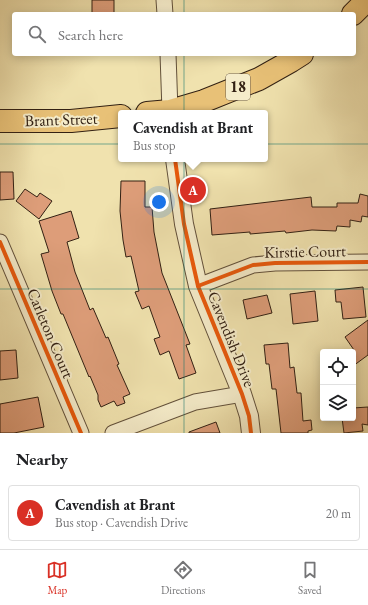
<!DOCTYPE html>
<html lang="en">
<head>
<meta charset="utf-8">
<style>
  :root { --surface:#fff; --page:#f6f6f6; --text:#202124; --muted:#757577; --line:#e0e0e0; --accent:#d93025 }
  body { margin:0; font-family:"EB Garamond",serif; background:var(--page); color:var(--text) }
  .controls { position:absolute; right:12px; bottom:12px; display:grid; overflow:hidden; border-radius:4px; box-shadow:0 2px 10px #0003 }
  .controls button { width:36px; height:36px; display:grid; place-items:center; padding:0; border:0; border-bottom:1px solid var(--line); background:var(--surface); color:var(--text); font:20px sans-serif }
  .you { position:absolute; left:159px; top:202px; width:14px; height:14px; margin:-10px; border:3px solid #fff; border-radius:50%; background:#1a73e8; box-shadow:0 0 0 6px #1a73e833 }
  .badge { display:grid; place-items:center; width:26px; height:26px; border-radius:50%; background:var(--accent); color:#fff; font-size:13px; font-weight:700 }
  .pin { position:absolute; translate:-50% -50%; border:2px solid #fff; box-shadow:0 1px 4px #0006 }
  .popup { position:absolute; left:118px; top:110px; width:150px; height:52px; box-sizing:border-box; display:grid; place-content:center; border-radius:4px; background:var(--surface); filter:drop-shadow(0 1px 3px #0005); font-size:13px; white-space:nowrap; color:var(--muted) }
  .popup b { font-size:15px; color:var(--text) }
  .popup::after { content:''; position:absolute; left:50%; top:100%; margin-left:-8px; border:8px solid transparent; border-top-color:var(--surface) }
  .list { margin:0; padding:0; list-style:none }
  h2 { display:flex; justify-content:space-between; align-items:center; height:52px; margin:0; padding:0 16px; font-size:17px }
  h2 small { font-size:13px; font-weight:400; color:var(--muted) }
  .list li { display:grid; grid-template-columns:26px 1fr auto; gap:12px; align-items:center; box-sizing:border-box; height:56px; margin:0 8px 8px; padding:0 8px; border:1px solid var(--line); border-radius:4px }
  .list b { display:block; font-size:15px; white-space:nowrap }
  .list p { margin:0; font-size:13px; white-space:nowrap; color:var(--muted) }
  .list em { font-size:13px; font-style:normal; color:var(--muted) }
  .icon { flex:none; width:22px; height:22px; fill:none; stroke:currentColor; stroke-width:2; stroke-linecap:round; stroke-linejoin:round }
  .map { position:relative; flex:none; width:368px; height:433px; overflow:hidden }
  .search { position:absolute; background:var(--surface); box-shadow:0 2px 10px #0003; left:12px; right:12px; top:12px; height:44px; display:flex; align-items:center; gap:10px; box-sizing:border-box; padding:0 14px; border-radius:4px; color:var(--muted); font-size:15px }
  .sheet { height:116px; background:var(--surface) }
  nav { display:flex; justify-content:space-around; align-items:center; box-sizing:border-box; height:56px; border-top:1px solid var(--line); background:var(--surface); font-size:11px; color:var(--muted) }
  nav a { display:grid; justify-items:center; gap:2px }
  nav .on { color:var(--accent) }
  .map>svg:first-child { display:block }
  .building { fill:#dd9d79; stroke:#322013 }
  .lines { fill:none; stroke-linecap:round; stroke-linejoin:round }
  .minor-casing { stroke:#62503a; stroke-width:17 }
  .tertiary-casing { stroke:#62503a; stroke-width:20 }
  .primary-casing { stroke:#322013; stroke-width:24 }
  .minor { stroke:#f5ecca; stroke-width:15 }
  .tertiary { stroke:#f5ecca; stroke-width:18 }
  .primary { stroke:#e8c177; stroke-width:22 }
  .cycleway-casing { stroke:#f5ecca; stroke-width:6 }
  .cycleway { stroke:#e8590c; stroke-width:4 }
  .grid { fill:none; stroke:#0f766e; stroke-width:1; stroke-opacity:0.55 }
  .labels { text-anchor:middle; stroke-width:4; stroke-linejoin:round; paint-order:stroke }
  .shield { fill:#f5ecca; stroke:#6c5d4a; stroke-width:1 }
  .shield-label { font-size:15px; font-weight:bold; fill:#322013 }
  .street-label { font-size:16px; fill:#322013; stroke:#f5ecca }
</style>
</head>
<body>
<div class="map">
<svg width="368" height="433" viewBox="0 0 368 433">
  <rect width="100%" height="100%" fill="#f0e2ae"/>
  <filter id="stains"><feTurbulence type="fractalNoise" baseFrequency=".005" numOctaves="4"/><feColorMatrix values="0 0 0 0 .2 0 0 0 0 .09 0 0 0 0 .02 0 0 0 .5 -.17"/></filter>
  <radialGradient id="worn" r=".72"><stop offset=".6" stop-color="#630" stop-opacity="0"/><stop offset="1" stop-color="#630" stop-opacity=".3"/></radialGradient>
  <!-- building -->
  <g class="building">
    <rect x="92" y="0" width="22" height="14"/>
    <polygon points="0,172 13,172 14,199 0,200"/>
    <polygon points="121,181 145,181 145,207 152,207 154,232 162,273 190,344 186,345 196,373 179,379 169,351 160,355 154,339 160,337 149,306 142,309 135,292 139,291 131,256 126,257 123,240 120,211"/>
    <polygon points="25,189 37,197 40,193 52,201 39,219 16,201"/>
    <polygon points="360,194 368,196 368,217 362,216 361,222 350,220 350,227 337,226 336,231 312,230 286,233 285,231 250,234 250,232 212,235 210,209 311,197 312,207 337,207 337,203 358,203"/>
    <polygon points="71,211 79,238 67,242 75,272 90,310 93,308 106,338 108,337 119,364 117,365 130,394 123,397 125,403 117,406 114,401 101,407 98,400 98,395 90,376 89,377 63,314 61,314 52,291 41,254 49,252 39,221"/>
    <polygon points="363,287 366,317 343,319 341,302 336,302 335,290"/>
    <polygon points="315,291 318,321 293,324 290,294"/>
    <polygon points="267,295 272,313 247,319 243,300"/>
    <polygon points="368,320 368,355 353,366 353,351 354,350 345,337"/>
    <polygon points="288,343 290,368 294,367 297,393 301,393 303,421 311,420 312,430 308,431 308,433 281,433 276,389 272,389 269,364 266,364 264,345"/>
    <polygon points="16,350 18,378 0,380 0,351"/>
    <polygon points="38,397 44,427 14,433 0,433 0,404"/>
    <polygon points="368,407 368,425 362,424 363,431 344,433 342,418 353,418 353,408"/>
    <polygon points="216,422 220,433 189,433 189,432"/>
  </g>
  <g class="lines">
    <!-- minor casing -->
    <g class="minor-casing">
      <g id="minor">
        <polyline points="164,0 165,14"/>
        <polyline points="168,54 170,111"/>
        <polyline points="0,242 81,433"/>
        <polyline points="198,286 253,265 275,263 368,262"/>
        <polyline points="113,433 195,402 242,394"/>
      </g>
    </g>
    <!-- tertiary casing -->
    <g class="tertiary-casing">
      <polyline id="tertiary" points="175,159 184,224 198,286 242,394 249,416 251,433"/>
    </g>
    <!-- primary casing -->
    <g class="primary-casing">
      <g id="primary">
        <polyline points="353,14 367,0"/>
        <polyline points="147,113 170,111 204,101 259,79 291,61 302,54"/>
        <polyline points="0,121 71,121 121,116"/>
      </g>
    </g>
    <!-- minor -->
    <use href="#minor" class="minor"/>
    <!-- tertiary -->
    <use href="#tertiary" class="tertiary"/>
    <!-- primary -->
    <use href="#primary" class="primary"/>
    <!-- cycleway casing -->
    <g class="cycleway-casing">
      <g id="cycleway">
        <polyline points="175,159 184,224 198,286 242,394 249,416 251,433"/>
        <polyline points="0,242 81,433"/>
        <polyline points="198,286 253,265 275,263 368,262"/>
      </g>
    </g>
    <!-- cycleway -->
    <use href="#cycleway" class="cycleway"/>
  </g>
  <!-- grid -->
  <path class="grid" d="M184 0V14M184 54V433M0 144H368M0 289H368"/>
  <g class="labels">
    <!-- shield labels -->
    <rect class="shield" x="226" y="74" width="24" height="26" rx="3"/>
    <g class="shield-label">
      <text x="238" y="92">18</text>
    </g>
    <!-- street labels -->
    <g class="street-label">
      <text transform="translate(61 119) rotate(-2)" y="6">Brant Street</text>
      <text transform="translate(305 251) rotate(-1)" y="6">Kirstie Court</text>
      <text transform="translate(51 333) rotate(67)" y="6">Carleton Court</text>
      <text transform="translate(232 339) rotate(68)" y="6">Cavendish Drive</text>
    </g>
  </g>
  <rect width="100%" height="100%" filter="url(#stains)"/>
  <rect width="100%" height="100%" fill="url(#worn)"/>
</svg>
<div class="controls">
<button><svg class="icon" aria-label="locate" viewBox="0 0 24 24"><circle cx="12" cy="12" r="6"/><path d="M12 2v4M12 18v4M2 12h4M18 12h4"/></svg></button>
<button><svg class="icon" aria-label="layers" viewBox="0 0 24 24"><path d="M12 4l9 5-9 5-9-5zM3 14l9 5 9-5"/></svg></button>
</div>
<div class="you"></div>
<div class="pin badge" style="left:193px;top:190px">A</div>
<div class="popup"><b>Cavendish at Brant</b>Bus stop</div>
<div class="search"><svg class="icon" aria-label="search" viewBox="0 0 24 24"><circle cx="10" cy="10" r="6"/><path d="M15 15l6 6"/></svg>Search here</div>
</div>
<section class="sheet">
<h2>Nearby<small></small></h2>
<ul class="list">
<li><span class="badge">A</span><div><b>Cavendish at Brant</b><p>Bus stop · Cavendish Drive</p></div><em>20 m</em></li>
</ul>
</section>
<nav>
<a class="on"><svg class="icon" aria-label="map" viewBox="0 0 24 24"><path d="M3 6l6-2 6 2 6-2v14l-6 2-6-2-6 2zM9 4v14M15 6v14"/></svg>Map</a>
<a><svg class="icon" aria-label="directions" viewBox="0 0 24 24"><path d="M12 3l9 9-9 9-9-9zM9 14v-3h6M13 9l2 2-2 2"/></svg>Directions</a>
<a><svg class="icon" aria-label="saved" viewBox="0 0 24 24"><path d="M7 4h10v16l-5-4-5 4z"/></svg>Saved</a>
</nav>
</body>
</html>
